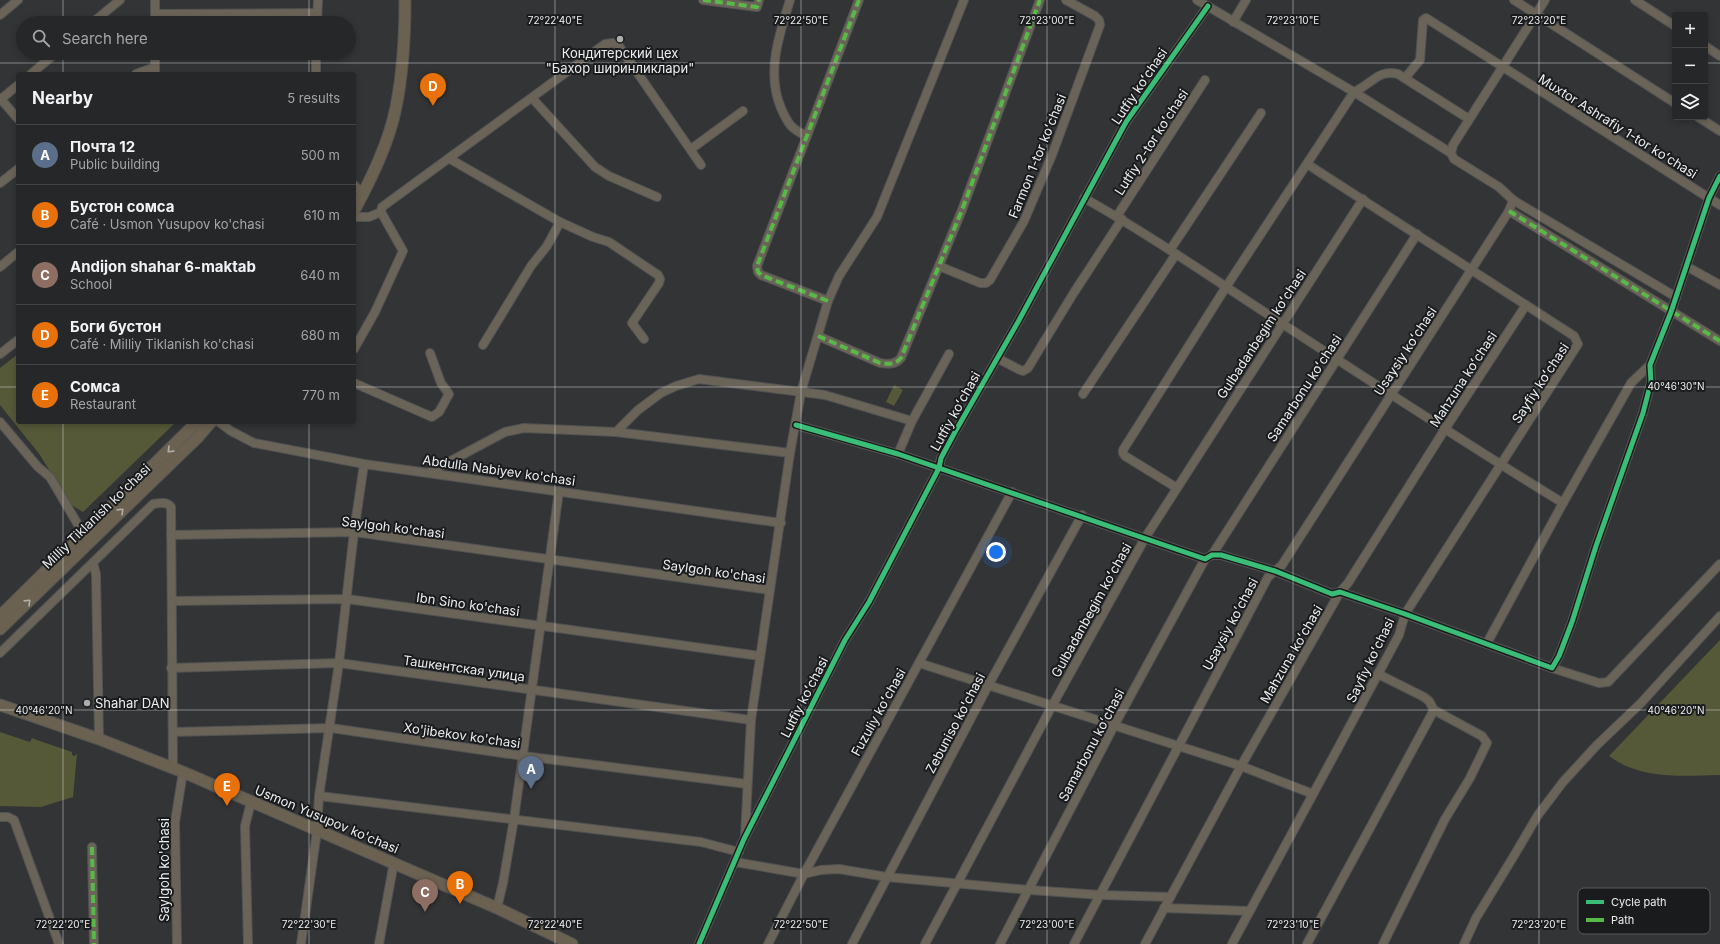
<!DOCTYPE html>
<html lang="en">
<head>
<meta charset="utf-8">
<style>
  :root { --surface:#262728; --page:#323334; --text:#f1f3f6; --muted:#a4a5a8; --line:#424445; --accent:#acadaf }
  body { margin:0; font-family:Inter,sans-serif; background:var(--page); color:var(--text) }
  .controls { position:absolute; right:12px; top:12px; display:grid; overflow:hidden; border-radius:4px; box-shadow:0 2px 6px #0003 }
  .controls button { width:36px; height:36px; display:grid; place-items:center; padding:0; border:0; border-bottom:1px solid var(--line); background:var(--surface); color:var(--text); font:20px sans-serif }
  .you { position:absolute; left:996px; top:552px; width:14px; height:14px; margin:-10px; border:3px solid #fff; border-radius:50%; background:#1a73e8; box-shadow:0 0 0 6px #1a73e833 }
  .badge { display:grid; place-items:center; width:26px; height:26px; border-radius:50%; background:var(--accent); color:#fff; font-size:13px; font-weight:700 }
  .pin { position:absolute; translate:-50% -33px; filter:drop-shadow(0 1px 2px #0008) }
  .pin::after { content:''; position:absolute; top:21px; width:14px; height:12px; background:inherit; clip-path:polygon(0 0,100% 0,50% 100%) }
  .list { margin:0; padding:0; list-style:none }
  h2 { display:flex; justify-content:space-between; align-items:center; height:52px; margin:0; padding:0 16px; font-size:17px }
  h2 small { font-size:13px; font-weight:400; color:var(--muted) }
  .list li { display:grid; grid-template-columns:26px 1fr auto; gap:12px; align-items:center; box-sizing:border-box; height:60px; padding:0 16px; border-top:1px solid var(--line) }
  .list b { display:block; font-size:15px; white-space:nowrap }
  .list p { margin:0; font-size:13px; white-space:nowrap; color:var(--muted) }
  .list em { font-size:13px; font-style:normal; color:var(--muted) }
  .icon { flex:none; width:22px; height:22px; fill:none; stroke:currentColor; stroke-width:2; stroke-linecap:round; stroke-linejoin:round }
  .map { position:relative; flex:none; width:1720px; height:944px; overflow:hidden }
  .search { position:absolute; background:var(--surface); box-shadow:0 2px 6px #0003; left:16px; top:16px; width:340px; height:44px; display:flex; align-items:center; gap:10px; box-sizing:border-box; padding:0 14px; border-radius:22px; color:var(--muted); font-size:15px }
  .panel { position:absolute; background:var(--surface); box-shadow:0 2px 6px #0003; left:16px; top:72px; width:340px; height:352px; border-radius:4px }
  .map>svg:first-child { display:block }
  .green { fill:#555938 }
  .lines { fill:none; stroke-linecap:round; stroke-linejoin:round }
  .street-casing { stroke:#515253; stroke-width:10 }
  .secondary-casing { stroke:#515253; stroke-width:13 }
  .street { stroke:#6a6358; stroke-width:8 }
  .secondary { stroke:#6a6151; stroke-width:11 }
  .quiet { stroke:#58b947; stroke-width:4; stroke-dasharray:8 4; stroke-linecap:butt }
  .cycleway-casing { stroke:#1a1b1c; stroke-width:8 }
  .cycleway { stroke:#3abd76; stroke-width:5 }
  .oneway { stroke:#b2afa8 }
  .ticks { fill:none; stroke:#edeef0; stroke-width:1; stroke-opacity:0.45 }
  .poi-dot { fill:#acadaf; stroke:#1a1b1c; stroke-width:1.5 }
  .labels { text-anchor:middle; stroke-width:4; stroke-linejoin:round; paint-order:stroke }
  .poi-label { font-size:13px; fill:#edeef0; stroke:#1a1b1c }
  .street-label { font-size:13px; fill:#edeef0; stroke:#1a1b1c }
  .key { fill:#1a1b1c; stroke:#595a5c; stroke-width:1 }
  .key-label { font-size:11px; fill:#edeef0 }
  .ticks-label { font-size:10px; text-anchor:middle; fill:#edeef0; stroke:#1a1b1c; stroke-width:4; stroke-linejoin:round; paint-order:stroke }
</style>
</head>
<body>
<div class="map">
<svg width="1720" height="944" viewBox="0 0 1720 944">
  <rect width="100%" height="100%" fill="#333435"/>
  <!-- green -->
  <g class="green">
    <polygon points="18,354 18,422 176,422 83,512 70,504 40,455 0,405 0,368"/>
    <polygon points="894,385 903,390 894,406 886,402"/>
    <path d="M1720 640V775C1683 776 1641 780 1609 756Z"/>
    <polygon points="0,732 30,742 32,738 37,740 72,752 72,755 75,756 77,753 73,797 41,807 0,806"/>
  </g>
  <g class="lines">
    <!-- street casing -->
    <g class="street-casing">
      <g id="street">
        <polyline points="155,0 155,23"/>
        <polyline points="703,0 757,7 759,0"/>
        <path d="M790 0C779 35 766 73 781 108 788 124 791 129 807 136"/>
        <polyline points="1514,0 1675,103"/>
        <polyline points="1545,0 1453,145 1451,153 1454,159 1499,187 1513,200 1676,297"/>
        <polyline points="1635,0 1675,26"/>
        <polyline points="155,14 317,13"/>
        <polyline points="0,15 18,0"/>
        <polyline points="1233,22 1246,0"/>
        <polyline points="92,23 120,0"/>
        <polyline points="317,23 318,0"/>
        <polyline points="1705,46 1720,56"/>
        <polyline points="155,53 155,74"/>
        <polyline points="31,74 56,53"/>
        <polyline points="136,74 155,67"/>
        <polyline points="316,74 316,53"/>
        <polyline points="1405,78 1420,60 1423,20 1426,18 1720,205"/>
        <path d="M1354 92C1372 84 1378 69 1398 74L1469 119"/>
        <polyline points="1354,92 1451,153"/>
        <polyline points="0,98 18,119"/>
        <polyline points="532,98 595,167 609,176 657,197"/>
        <polyline points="0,100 18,85"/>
        <polyline points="1698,117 1720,131"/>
        <polyline points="691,149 743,111"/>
        <polyline points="450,159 560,222 593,237 609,242 658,275 660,279 659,283 632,323 644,339"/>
        <polyline points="0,183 18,169"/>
        <polyline points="354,185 363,194"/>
        <path d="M1084 198C1150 235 1212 278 1275 319 1370 381 1466 444 1563 503"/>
        <polyline points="1509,211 1720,341"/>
        <polyline points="1117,216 1205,80"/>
        <polyline points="354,217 369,217 381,212"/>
        <polyline points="1170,250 1261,113"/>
        <polyline points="939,266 980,283 986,283 990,280 1024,221 1052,155 1100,25 1099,20 1095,16 1066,0"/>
        <polyline points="1686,266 1720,285"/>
        <polyline points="0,267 18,252"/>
        <polyline points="828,301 761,275 758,272 757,266 859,0"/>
        <path d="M818 336 880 363C889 364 895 365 901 358L962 210 1040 0"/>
        <polyline points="483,345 531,266 547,246 560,222"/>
        <polyline points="354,349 375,312 403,251 381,212 382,207 605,44 613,43 619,46 701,165"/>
        <polyline points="0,354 18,340"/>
        <polyline points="997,358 1020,370 1023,371 1028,368 1073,294 1122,219"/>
        <polyline points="354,383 432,417 439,412 449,394 441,383 430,353"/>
        <polyline points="1083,394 1176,254"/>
        <polyline points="0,422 38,467 50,477 77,523 87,537"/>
        <polyline points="219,422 231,431 254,443 364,464 781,523"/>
        <polyline points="796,425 898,454 1205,559 1212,555 1221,555 1275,571 1332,594 1340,592 1405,614 1552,668 1559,656 1572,622 1596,546 1643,413 1651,382 1650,365 1671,312 1709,198 1720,176"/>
        <polyline points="616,432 638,410 661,393 676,386 699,379 825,395 912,421"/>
        <polyline points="898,454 912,421 949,354"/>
        <polyline points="430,472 505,432 524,428 616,432 790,453"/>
        <polyline points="1177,488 1125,456 1123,453 1123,450 1226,287 1354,92 1197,0"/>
        <polyline points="171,535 354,532 770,590"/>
        <polyline points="1212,555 1417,234"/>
        <polyline points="93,563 96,574 99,739"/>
        <polyline points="172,601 347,599 760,656"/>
        <polyline points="1487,643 1563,503 1631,383 1650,365"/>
        <path d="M0 653 153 504C159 503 167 501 171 507L173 768"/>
        <polyline points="919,663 1241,766 1313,794"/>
        <polyline points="171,668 339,663 751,720"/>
        <polyline points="1552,668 1599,683 1608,682 1720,564"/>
        <polyline points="1378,674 1424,697 1429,701 1434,710 1482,736 1487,743 1470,778 1445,819 1383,944"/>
        <polyline points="173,732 331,728 523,756 747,784"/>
        <polyline points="319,796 701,842 739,852"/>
        <polyline points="0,817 8,817 14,820 59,944"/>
        <polyline points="745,836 751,720 790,453 801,392 828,301 839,276 877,217 964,0"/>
        <polyline points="92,847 94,944"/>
        <polyline points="735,862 804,874 821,870 839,869 887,877 1030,890 1101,895 1170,897"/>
        <polyline points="497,908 503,883 514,819 559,491"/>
        <polyline points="1164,908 1249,911"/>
        <polyline points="177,944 175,822 183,772"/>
        <polyline points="248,944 245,826 251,802"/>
        <polyline points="301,944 317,831 319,796 339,663 354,532 364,464"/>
        <polyline points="379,944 394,862"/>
        <polyline points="699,944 744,839 845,640 869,602 939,468 941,458 955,432 1018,322 1126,122 1208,6"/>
        <polyline points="768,944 804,874 1012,492"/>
        <polyline points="852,944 988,686 1082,515"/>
        <polyline points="925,944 1052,706 1145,538 1363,199"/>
        <polyline points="1000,944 1114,726 1205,559"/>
        <polyline points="1074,944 1268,577 1282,565 1509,211 1513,200"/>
        <polyline points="1145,944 1241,766 1340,592 1348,583 1445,429 1526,305"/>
        <polyline points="1232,944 1378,674 1399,635 1405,614 1578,344 1574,336 1307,164"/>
        <polyline points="1307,944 1434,710"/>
        <polyline points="1464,944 1476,918 1512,859 1538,815 1563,782 1597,745 1641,703 1720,616"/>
      </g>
    </g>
    <!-- secondary casing -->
    <g class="secondary-casing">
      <g id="secondary">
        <path d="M354 211C371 179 389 143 396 107 403 72 405 35 405 0"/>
        <polyline points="0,616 197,422"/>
        <polyline points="0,629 198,437 211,422"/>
        <polyline points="0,705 99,739 183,772 497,908 572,944"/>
      </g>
    </g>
    <!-- street -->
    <use href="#street" class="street"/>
    <!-- secondary -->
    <use href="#secondary" class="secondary"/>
    <!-- quiet -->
    <g class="quiet">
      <polyline points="703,0 757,7 759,0"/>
      <polyline points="1509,211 1720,341"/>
      <polyline points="828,301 761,275 758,272 757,266 859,0"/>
      <path d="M818 336 880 363C889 364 895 365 901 358L962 210 1040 0"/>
      <polyline points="92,847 94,944"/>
    </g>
    <!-- cycleway casing -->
    <g class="cycleway-casing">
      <g id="cycleway">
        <polyline points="796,425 898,454 1205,559 1212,555 1221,555 1275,571 1332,594 1340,592 1405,614 1552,668 1559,656 1572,622 1596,546 1643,413 1651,382 1650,365 1671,312 1709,198 1720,176"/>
        <polyline points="699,944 744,839 845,640 869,602 939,468 941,458 955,432 1018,322 1126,122 1208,6"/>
      </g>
    </g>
    <!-- cycleway -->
    <use href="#cycleway" class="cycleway"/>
  </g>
  <!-- one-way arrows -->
  <defs><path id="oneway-chevron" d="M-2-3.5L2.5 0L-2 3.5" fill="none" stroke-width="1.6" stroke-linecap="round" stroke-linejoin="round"/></defs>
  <g class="oneway">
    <use href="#oneway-chevron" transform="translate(170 450) rotate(136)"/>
    <use href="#oneway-chevron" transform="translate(121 511) rotate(-44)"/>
    <use href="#oneway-chevron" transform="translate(28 602) rotate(-44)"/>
  </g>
  <!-- ticks -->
  <path class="ticks" d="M63 0V23M309 0V23M555 0V944M801 0V944M1047 0V944M1293 0V944M1539 0V944M63 53V74M309 53V74M0 63H1675M1705 63H1720M0 387H18M354 387H1720M63 422V944M309 422V944M0 710H1720"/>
  <!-- markers -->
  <g class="poi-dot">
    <circle cx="620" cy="39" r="4"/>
    <circle cx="87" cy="703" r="4"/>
  </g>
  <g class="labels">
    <!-- poi labels -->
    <g class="poi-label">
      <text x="620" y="58">Кондитерский цех<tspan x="620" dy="15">"Бахор ширинликлари"</tspan></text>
      <text x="95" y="708" text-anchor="start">Shahar DAN</text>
    </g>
    <!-- street labels -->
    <g class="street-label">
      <text transform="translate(1139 86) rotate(-56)" y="5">Lutfiy koʻchasi</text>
      <text transform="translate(1618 126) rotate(32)" y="5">Muxtor Ashrafiy 1-tor koʻchasi</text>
      <text transform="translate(1151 142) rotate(-57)" y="5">Lutfiy 2-tor koʻchasi</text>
      <text transform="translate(1037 156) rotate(-68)" y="5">Farmon 1-tor koʻchasi</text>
      <text transform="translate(1261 334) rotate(-57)" y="5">Gulbadanbegim koʻchasi</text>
      <text transform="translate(1405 351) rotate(-57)" y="5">Usaysiy koʻchasi</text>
      <text transform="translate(1463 379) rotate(-57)" y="5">Mahzuna koʻchasi</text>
      <text transform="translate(1540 383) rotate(-57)" y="5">Sayfiy koʻchasi</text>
      <text transform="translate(1304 388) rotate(-57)" y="5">Samarbonu koʻchasi</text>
      <text transform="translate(955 411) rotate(-61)" y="5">Lutfiy koʻchasi</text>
      <text transform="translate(499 470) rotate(8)" y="5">Abdulla Nabiyev ko'chasi</text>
      <text transform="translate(96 516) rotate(-44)" y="5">Milliy Tiklanish ko'chasi</text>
      <text transform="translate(393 527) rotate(7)" y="5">Saylgoh ko'chasi</text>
      <text transform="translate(714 571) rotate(8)" y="5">Saylgoh ko'chasi</text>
      <text transform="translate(468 604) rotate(8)" y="5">Ibn Sino ko'chasi</text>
      <text transform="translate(1091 610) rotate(-61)" y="5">Gulbadanbegim koʻchasi</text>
      <text transform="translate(1230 624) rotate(-62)" y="5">Usaysiy koʻchasi</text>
      <text transform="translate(1291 654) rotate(-60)" y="5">Mahzuna koʻchasi</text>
      <text transform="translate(1370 660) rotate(-64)" y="5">Sayfiy koʻchasi</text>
      <text transform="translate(464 668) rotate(8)" y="5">Ташкентская улица</text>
      <text transform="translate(804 697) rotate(-63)" y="5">Lutfiy koʻchasi</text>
      <text transform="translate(878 712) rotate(-61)" y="5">Fuzuliy koʻchasi</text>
      <text transform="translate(955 723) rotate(-62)" y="5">Zebuniso ko'chasi</text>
      <text transform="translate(462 735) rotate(8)" y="5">Xo'jibekov ko'chasi</text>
      <text transform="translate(1091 745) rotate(-62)" y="5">Samarbonu koʻchasi</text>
      <text transform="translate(327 819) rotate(23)" y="5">Usmon Yusupov ko'chasi</text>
      <text transform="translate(164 870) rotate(-90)" y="5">Saylgoh ko'chasi</text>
    </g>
  </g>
  <!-- legend -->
  <rect x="1578" y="888" width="132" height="46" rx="6" class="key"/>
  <rect x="1586" y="900" width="18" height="4" fill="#3abd76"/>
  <rect x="1586" y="918" width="18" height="4" fill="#58b947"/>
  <g class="key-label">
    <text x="1611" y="906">Cycle path</text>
    <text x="1611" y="924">Path</text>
  </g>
  <g class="ticks-label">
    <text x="555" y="24">72°22'40"E</text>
    <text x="801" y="24">72°22'50"E</text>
    <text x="1047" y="24">72°23'00"E</text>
    <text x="1293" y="24">72°23'10"E</text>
    <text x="1539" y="24">72°23'20"E</text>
    <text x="1676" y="390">40°46'30"N</text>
    <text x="44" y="714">40°46'20"N</text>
    <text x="1676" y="714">40°46'20"N</text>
    <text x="63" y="928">72°22'20"E</text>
    <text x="309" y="928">72°22'30"E</text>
    <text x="555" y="928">72°22'40"E</text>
    <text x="801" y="928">72°22'50"E</text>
    <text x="1047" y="928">72°23'00"E</text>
    <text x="1293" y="928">72°23'10"E</text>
    <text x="1539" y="928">72°23'20"E</text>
  </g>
</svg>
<div class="controls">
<button>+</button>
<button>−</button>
<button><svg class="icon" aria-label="layers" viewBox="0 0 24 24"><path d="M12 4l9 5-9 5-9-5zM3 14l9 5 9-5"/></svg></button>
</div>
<div class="you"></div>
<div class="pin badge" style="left:531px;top:789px;background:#5c6f8a">A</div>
<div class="pin badge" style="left:460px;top:904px;background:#e8710a">B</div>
<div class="pin badge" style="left:425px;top:912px;background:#8d6e63">C</div>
<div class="pin badge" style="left:433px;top:106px;background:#e8710a">D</div>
<div class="pin badge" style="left:227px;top:806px;background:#e8710a">E</div>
<div class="search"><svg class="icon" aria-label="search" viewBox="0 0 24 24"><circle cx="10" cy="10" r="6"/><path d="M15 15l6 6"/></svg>Search here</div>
<section class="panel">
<h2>Nearby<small>5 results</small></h2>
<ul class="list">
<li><span class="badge" style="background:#5c6f8a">A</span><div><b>Почта 12</b><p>Public building</p></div><em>500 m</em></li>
<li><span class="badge" style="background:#e8710a">B</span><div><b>Бустон сомса</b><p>Café · Usmon Yusupov ko'chasi</p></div><em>610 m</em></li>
<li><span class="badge" style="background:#8d6e63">C</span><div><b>Andijon shahar 6-maktab</b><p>School</p></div><em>640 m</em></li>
<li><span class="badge" style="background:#e8710a">D</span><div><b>Боги бустон</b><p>Café · Milliy Tiklanish ko'chasi</p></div><em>680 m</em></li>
<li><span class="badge" style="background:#e8710a">E</span><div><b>Сомса</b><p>Restaurant</p></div><em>770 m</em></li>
</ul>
</section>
</div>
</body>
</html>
